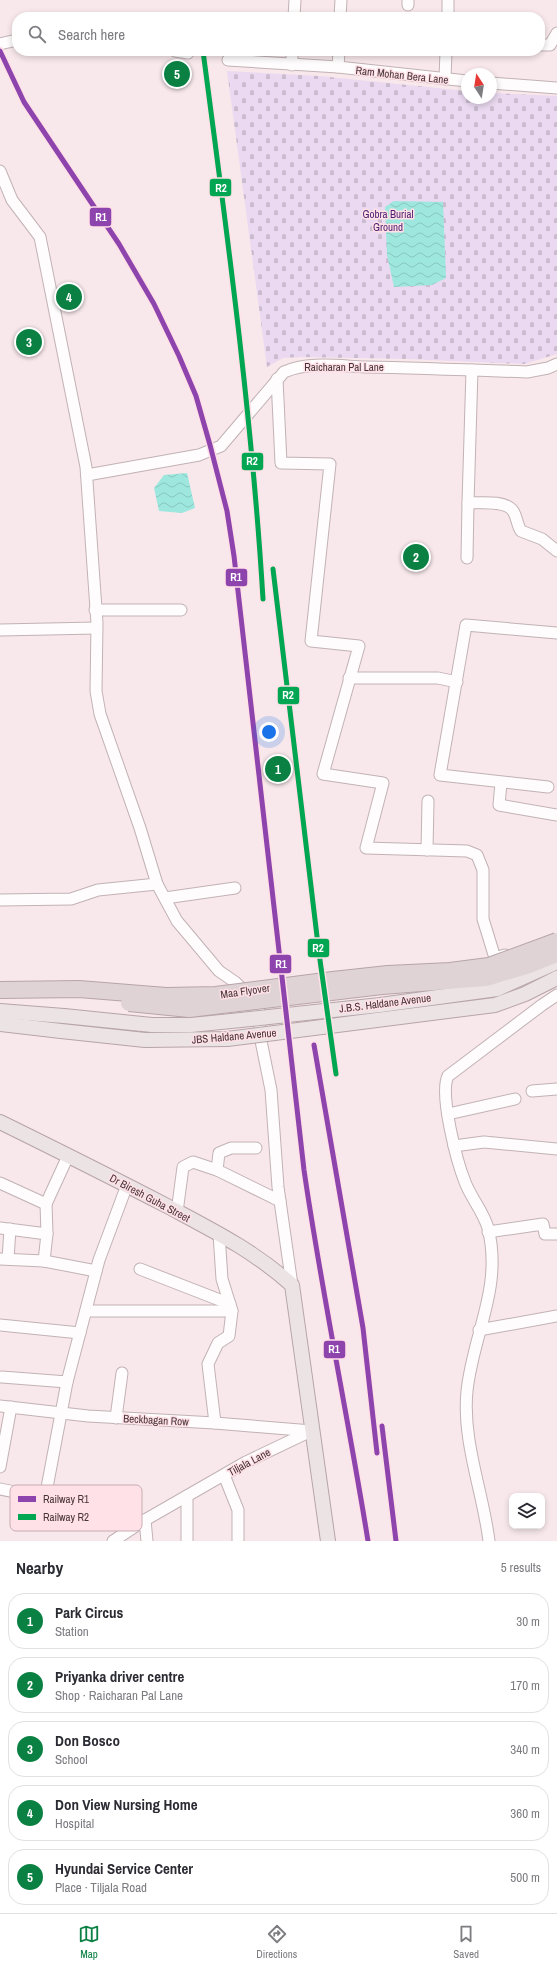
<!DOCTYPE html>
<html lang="en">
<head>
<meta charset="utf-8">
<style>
  :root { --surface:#fff; --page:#f2f2f3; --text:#2b2b33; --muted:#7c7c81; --line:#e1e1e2; --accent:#0b8043 }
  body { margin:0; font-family:"Archivo Narrow",sans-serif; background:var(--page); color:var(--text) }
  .controls { position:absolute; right:12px; bottom:12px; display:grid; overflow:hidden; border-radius:8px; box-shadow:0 2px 6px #0003 }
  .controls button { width:36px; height:36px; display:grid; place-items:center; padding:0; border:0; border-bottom:1px solid var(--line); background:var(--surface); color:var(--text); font:20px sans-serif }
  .compass { position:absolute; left:461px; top:68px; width:36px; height:36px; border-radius:50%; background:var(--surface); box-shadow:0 2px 6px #0003; rotate:348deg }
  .you { position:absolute; left:269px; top:732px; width:14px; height:14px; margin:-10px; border:3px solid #fff; border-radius:50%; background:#1a73e8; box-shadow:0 0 0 6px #1a73e833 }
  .badge { display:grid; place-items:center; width:26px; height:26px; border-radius:50%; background:var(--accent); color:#fff; font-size:13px; font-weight:700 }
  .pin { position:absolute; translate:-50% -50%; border:2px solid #fff; box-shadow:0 1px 4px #0006 }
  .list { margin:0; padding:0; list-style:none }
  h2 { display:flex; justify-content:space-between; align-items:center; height:52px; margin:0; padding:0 16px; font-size:17px }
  h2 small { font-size:13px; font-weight:400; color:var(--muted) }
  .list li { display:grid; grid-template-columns:26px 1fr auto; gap:12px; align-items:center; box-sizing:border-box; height:56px; margin:0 8px 8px; padding:0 8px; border:1px solid var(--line); border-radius:16px }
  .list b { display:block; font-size:15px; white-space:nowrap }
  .list p { margin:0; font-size:13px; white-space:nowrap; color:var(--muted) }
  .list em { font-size:13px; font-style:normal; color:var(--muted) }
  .icon { flex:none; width:22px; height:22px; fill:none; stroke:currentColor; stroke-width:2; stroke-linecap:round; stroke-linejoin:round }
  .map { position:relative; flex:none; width:557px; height:1541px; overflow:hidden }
  .search { position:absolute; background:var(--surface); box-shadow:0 2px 6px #0003; left:12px; right:12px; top:12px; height:44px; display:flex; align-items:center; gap:10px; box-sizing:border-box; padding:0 14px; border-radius:16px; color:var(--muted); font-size:15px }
  .sheet { height:372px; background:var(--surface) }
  nav { display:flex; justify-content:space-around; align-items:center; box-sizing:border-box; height:56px; border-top:1px solid var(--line); background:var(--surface); font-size:11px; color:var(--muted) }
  nav a { display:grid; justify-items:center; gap:2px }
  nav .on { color:var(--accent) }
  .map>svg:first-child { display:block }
  .cemetery { fill:url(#cemetery-stones) }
  .water { fill:url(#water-waves) }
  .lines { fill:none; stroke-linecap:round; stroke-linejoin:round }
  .minor-casing { stroke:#c2b2b5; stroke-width:13 }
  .major-casing { stroke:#b7a4a8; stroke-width:16 }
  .minor { stroke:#fefcfc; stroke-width:11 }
  .major { stroke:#ece3e5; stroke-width:14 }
  .major-bridge-casing { stroke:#b7a4a8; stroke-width:16; stroke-linecap:butt }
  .highway-bridge-casing { stroke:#b7a4a8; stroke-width:18; stroke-linecap:butt }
  .major-bridge { stroke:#ece3e5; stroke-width:14 }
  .highway-bridge { stroke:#dfd3d6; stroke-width:16 }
  .rail-1-casing { stroke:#ffe1e7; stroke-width:8 }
  .rail-2-casing { stroke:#ffe1e7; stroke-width:8 }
  .rail-1 { stroke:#8e44ad; stroke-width:5 }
  .rail-2 { stroke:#00a651; stroke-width:5 }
  .labels { text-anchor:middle; stroke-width:3; stroke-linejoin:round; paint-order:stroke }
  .street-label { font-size:11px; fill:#473438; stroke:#ffe1e7 }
  .park-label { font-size:11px; fill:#4a1e6f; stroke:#ffe1e7 }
  .key { fill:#ffe1e7; stroke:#c8adb2; stroke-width:1 }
  .key-label { font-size:11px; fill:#473438 }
  .line-badge { stroke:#ffe1e7; stroke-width:1.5 }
  .badge-label { font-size:11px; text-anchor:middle; font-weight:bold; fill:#fff }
</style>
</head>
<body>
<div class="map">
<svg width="557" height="1541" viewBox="0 0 557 1541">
  <defs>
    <pattern id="cemetery-stones" width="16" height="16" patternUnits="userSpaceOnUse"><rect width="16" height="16" fill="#ead9f0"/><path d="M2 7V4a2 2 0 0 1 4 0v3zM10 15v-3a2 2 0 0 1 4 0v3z" fill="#cabbcf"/></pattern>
    <pattern id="water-waves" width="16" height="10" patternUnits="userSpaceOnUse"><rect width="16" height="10" fill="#9ee7de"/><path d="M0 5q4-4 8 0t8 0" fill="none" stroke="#89c7bf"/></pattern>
  </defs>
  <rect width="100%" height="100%" fill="#f8e8eb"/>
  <!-- cemetery -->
  <polygon class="cemetery" points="227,71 319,76 467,91 467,98 491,98 491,93 557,96 557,354 524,364 408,359 301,357 283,358 267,367"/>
  <!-- water -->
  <g class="water">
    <polygon points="394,201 443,202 446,278 432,285 394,287 387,255 385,207"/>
    <polygon points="187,473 195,508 182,513 159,511 154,488 164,475"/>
  </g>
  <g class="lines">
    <!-- minor casing -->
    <g class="minor-casing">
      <g id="minor">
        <polyline points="408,0 408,5"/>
        <polyline points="294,17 295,0"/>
        <polyline points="340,17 341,0"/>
        <polyline points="448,17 448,0"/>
        <polyline points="0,44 17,40"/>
        <polyline points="540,45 550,45 557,33"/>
        <polyline points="175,51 188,53"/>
        <polyline points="228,60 338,67 467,81"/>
        <polyline points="292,65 292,51"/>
        <polyline points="338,67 339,51"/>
        <polyline points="445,79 446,51"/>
        <polyline points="491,83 557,88"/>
        <polyline points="0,171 12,200 40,237 86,467 97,623 96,691 100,714 140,828 157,884 98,890 71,899 0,900"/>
        <path d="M472 370 468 503C480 503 506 500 513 511 517 517 517 525 521 531L542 539 557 551"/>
        <polyline points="277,379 281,463 330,464 311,641 359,646 323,774 383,783 366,848 467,851 477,855 483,870 483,919 495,958 505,955"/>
        <path d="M87 475 199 455 221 446 284 372C308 361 339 366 365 367 419 368 473 370 527 372L548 368 557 364"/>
        <polyline points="467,558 468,503"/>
        <polyline points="95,610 181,610"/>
        <polyline points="0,630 96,628"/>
        <polyline points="349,678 438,678 457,682"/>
        <polyline points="501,783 499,805 557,815"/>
        <polyline points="548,787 440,775 466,625 557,633"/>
        <polyline points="427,850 428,801"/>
        <polyline points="157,884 177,921 219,971 235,982 258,1004 261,1041 271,1090 278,1187 292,1285"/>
        <polyline points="165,898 235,888"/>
        <polyline points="532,1091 557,1089"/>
        <polyline points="448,1114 515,1099"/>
        <polyline points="454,1146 484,1142 557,1149"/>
        <polyline points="217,1170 219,1153 231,1148 256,1148"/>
        <polyline points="0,1183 46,1204"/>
        <polyline points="177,1212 183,1167 193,1162 217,1170 280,1201"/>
        <polyline points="0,1228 47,1234 44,1261"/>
        <polyline points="488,1232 543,1224 545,1234 557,1234"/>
        <polyline points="47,1234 46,1204 68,1156"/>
        <polyline points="0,1259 44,1261 96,1271"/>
        <polyline points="8,1259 10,1229"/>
        <polyline points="140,1269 230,1304"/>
        <polyline points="86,1311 232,1311"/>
        <polyline points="0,1325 80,1333"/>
        <polyline points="479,1330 557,1316"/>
        <polyline points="2,1377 67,1382"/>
        <polyline points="0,1406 88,1416 215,1423 312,1431"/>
        <polyline points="116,1418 122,1373"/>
        <polyline points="215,1423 208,1364 218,1343 229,1336 232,1311 222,1279 219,1234"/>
        <polyline points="0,1467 11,1407"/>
        <polyline points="224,1475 238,1510 238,1541"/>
        <polyline points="0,1489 45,1498 67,1382 99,1260 127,1185"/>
        <polyline points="145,1520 147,1541"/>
        <polyline points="113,1541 145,1520 246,1462 311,1431"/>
        <polyline points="187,1541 187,1496"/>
        <path d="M489 1541C483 1492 462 1441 467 1391 473 1334 503 1287 488 1228 483 1211 471 1198 465 1182 457 1162 439 1094 448 1076L542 1005 557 995"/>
      </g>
    </g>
    <!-- major casing -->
    <g class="major-casing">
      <g id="major">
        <polyline points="0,1011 64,1016"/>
        <polyline points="0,1024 61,1031"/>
        <path d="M0 1122C57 1150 113 1178 169 1207 214 1231 254 1251 292 1285L328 1541"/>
      </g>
    </g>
    <!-- minor -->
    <use href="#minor" class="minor"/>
    <!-- major -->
    <use href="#major" class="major"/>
    <!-- major-bridge casing -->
    <g class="major-bridge-casing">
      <g id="major-bridge">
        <polyline points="64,1016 152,1025 191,1025 241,1020 380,1005 497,989 557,962"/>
        <polyline points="61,1031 145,1040 227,1039 495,1005 525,994 557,978"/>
      </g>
    </g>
    <!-- highway-bridge casing -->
    <g class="highway-bridge-casing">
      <g id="highway-bridge">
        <polyline points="0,990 79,989 166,996 216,995 333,980 388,974 450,971 489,966 557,941"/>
        <polyline points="129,1003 189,1009 382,986 486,978 529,965 557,954"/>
      </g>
    </g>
    <!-- major-bridge -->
    <use href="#major-bridge" class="major-bridge"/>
    <!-- highway-bridge -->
    <use href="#highway-bridge" class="highway-bridge"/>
    <!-- rail-1 casing -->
    <g class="rail-1-casing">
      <g id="rail-1">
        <path d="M0 51 24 102 119 244 154 304 179 356 196 396 210 445 227 511 234 556 304 1170C322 1294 348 1417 368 1541"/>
        <polyline points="314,1045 363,1328 377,1453"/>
        <polyline points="382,1426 396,1541"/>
      </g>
    </g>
    <!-- rail-2 casing -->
    <g class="rail-2-casing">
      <g id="rail-2">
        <path d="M203 51C227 233 252 416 263 599"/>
        <polyline points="273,569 319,953 336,1074"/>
      </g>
    </g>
    <!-- rail-1 -->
    <use href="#rail-1" class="rail-1"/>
    <!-- rail-2 -->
    <use href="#rail-2" class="rail-2"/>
  </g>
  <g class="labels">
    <!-- street labels -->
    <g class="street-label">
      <text transform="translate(402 75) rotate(6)" y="4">Ram Mohan Bera Lane</text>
      <text x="344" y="371">Raicharan Pal Lane</text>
      <text transform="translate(245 991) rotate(-8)" y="4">Maa Flyover</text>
      <text transform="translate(385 1003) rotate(-7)" y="4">J.B.S. Haldane Avenue</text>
      <text transform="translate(234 1036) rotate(-5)" y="4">JBS Haldane Avenue</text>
      <text transform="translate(150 1198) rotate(28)" y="4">Dr Biresh Guha Street</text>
      <text transform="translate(156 1420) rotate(3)" y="4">Beckbagan Row</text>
      <text transform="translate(249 1462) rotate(-28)" y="4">Tiljala Lane</text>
    </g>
    <!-- park labels -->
    <g class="park-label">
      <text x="388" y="218">Gobra Burial<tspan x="388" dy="13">Ground</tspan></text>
    </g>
  </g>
  <!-- legend -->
  <rect x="10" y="1485" width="132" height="46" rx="6" class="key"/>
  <rect x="18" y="1496" width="18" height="6" fill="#8e44ad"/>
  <rect x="18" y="1514" width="18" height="6" fill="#00a651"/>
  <g class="key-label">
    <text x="43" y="1503">Railway R1</text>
    <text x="43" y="1521">Railway R2</text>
  </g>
  <g class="line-badge">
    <rect x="209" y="178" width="23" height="19" rx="4" fill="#00a651"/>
    <rect x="89" y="207" width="23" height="20" rx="4" fill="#8e44ad"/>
    <rect x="241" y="452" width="23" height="19" rx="4" fill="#00a651"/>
    <rect x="225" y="568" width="23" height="19" rx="4" fill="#8e44ad"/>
    <rect x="277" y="686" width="23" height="19" rx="4" fill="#00a651"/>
    <rect x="307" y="938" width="23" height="20" rx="4" fill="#00a651"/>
    <rect x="269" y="954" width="23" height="20" rx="4" fill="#8e44ad"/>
    <rect x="323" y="1340" width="23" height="19" rx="4" fill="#8e44ad"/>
  </g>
  <g class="badge-label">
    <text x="221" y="192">R2</text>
    <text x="101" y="221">R1</text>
    <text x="252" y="465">R2</text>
    <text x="236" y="581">R1</text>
    <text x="288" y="699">R2</text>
    <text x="318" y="952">R2</text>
    <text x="281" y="968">R1</text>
    <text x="334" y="1353">R1</text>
  </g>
</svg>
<div class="controls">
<button><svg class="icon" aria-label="layers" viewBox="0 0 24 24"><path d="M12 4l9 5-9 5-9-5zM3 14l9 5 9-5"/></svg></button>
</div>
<svg class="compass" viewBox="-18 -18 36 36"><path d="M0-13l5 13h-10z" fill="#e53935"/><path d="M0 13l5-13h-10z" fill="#7c7c81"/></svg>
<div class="you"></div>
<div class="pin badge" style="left:278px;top:769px">1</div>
<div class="pin badge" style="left:416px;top:557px">2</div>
<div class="pin badge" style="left:29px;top:342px">3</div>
<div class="pin badge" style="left:69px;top:297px">4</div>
<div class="pin badge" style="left:177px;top:74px">5</div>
<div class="search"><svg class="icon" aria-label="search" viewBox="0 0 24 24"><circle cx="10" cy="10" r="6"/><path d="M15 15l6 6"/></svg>Search here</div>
</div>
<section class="sheet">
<h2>Nearby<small>5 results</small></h2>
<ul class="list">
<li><span class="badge">1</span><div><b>Park Circus</b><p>Station</p></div><em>30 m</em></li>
<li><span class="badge">2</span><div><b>Priyanka driver centre</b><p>Shop · Raicharan Pal Lane</p></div><em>170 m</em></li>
<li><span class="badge">3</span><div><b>Don Bosco</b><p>School</p></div><em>340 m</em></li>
<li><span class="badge">4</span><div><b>Don View Nursing Home</b><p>Hospital</p></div><em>360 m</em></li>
<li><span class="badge">5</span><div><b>Hyundai Service Center</b><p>Place · Tiljala Road</p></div><em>500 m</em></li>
</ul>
</section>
<nav>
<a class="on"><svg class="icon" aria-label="map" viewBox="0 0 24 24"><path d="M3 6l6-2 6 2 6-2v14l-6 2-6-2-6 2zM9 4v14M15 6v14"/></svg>Map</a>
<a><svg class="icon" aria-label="directions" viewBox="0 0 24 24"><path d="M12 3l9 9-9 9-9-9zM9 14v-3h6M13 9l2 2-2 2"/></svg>Directions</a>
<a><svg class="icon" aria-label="saved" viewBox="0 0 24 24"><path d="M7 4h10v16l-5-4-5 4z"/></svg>Saved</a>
</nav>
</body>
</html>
